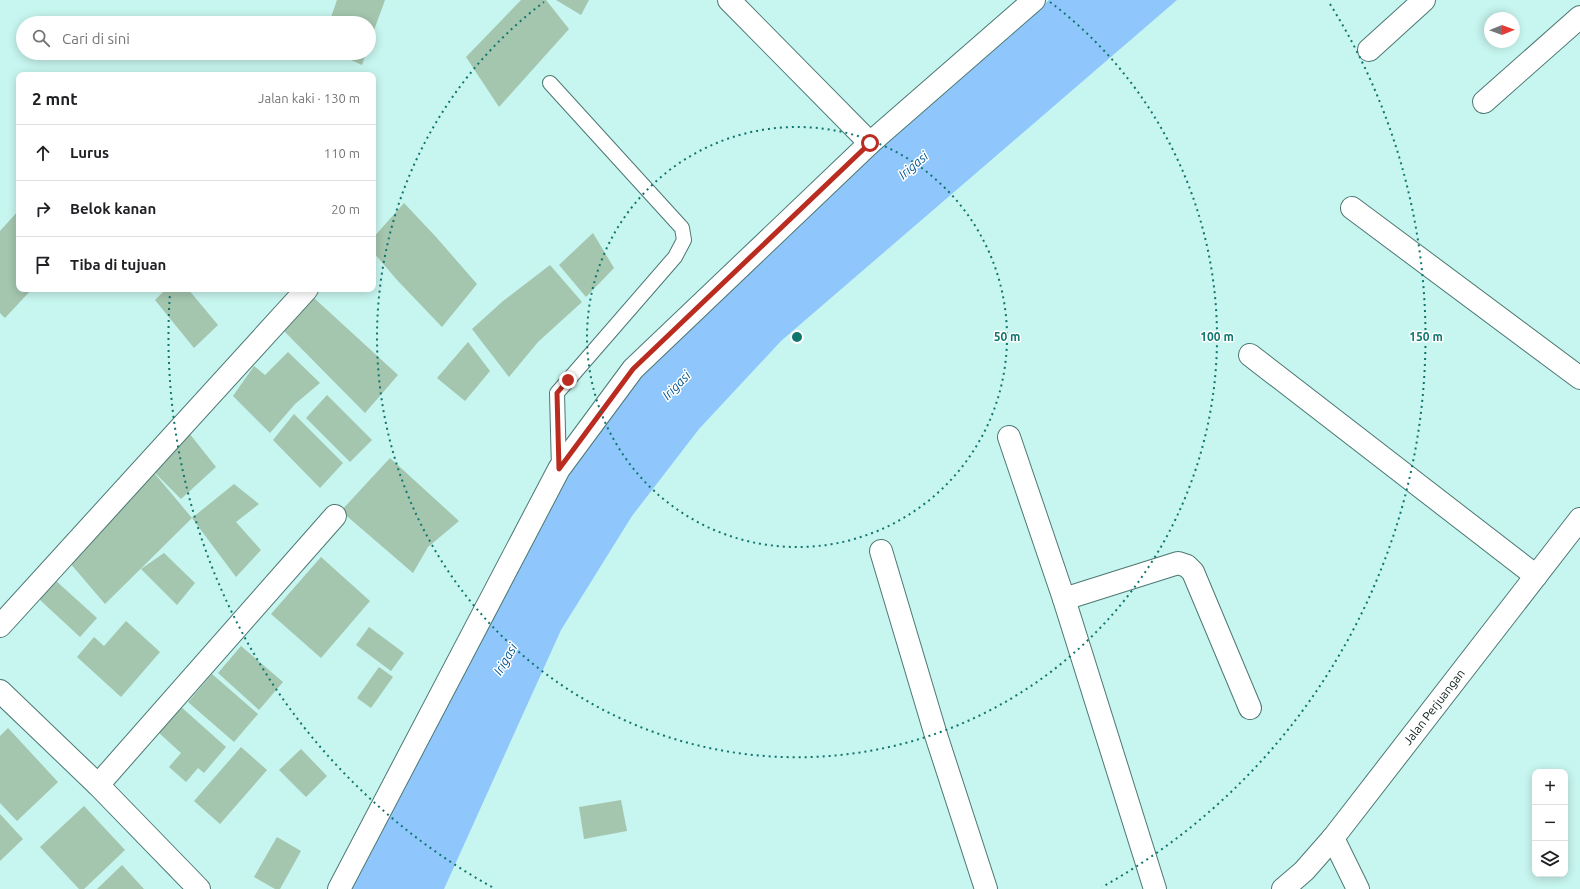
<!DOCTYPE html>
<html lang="id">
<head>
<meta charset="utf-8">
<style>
  :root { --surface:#fff; --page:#f2f2f2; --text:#202124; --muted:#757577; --line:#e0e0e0 }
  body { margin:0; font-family:Ubuntu,sans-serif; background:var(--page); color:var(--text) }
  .controls { position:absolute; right:12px; bottom:12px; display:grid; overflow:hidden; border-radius:8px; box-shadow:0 2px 10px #0003 }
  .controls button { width:36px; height:36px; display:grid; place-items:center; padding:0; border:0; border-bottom:1px solid var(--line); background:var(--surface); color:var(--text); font:20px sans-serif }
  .compass { position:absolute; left:1484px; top:12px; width:36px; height:36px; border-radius:50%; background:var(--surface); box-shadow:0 2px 10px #0003; rotate:89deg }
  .stop { position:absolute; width:12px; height:12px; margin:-9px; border:3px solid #b92c1f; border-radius:50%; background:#fff }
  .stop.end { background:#b92c1f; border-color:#fff; box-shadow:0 1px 4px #0008 }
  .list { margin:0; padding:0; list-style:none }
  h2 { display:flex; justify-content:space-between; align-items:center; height:52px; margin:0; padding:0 16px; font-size:17px }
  h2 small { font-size:13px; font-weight:400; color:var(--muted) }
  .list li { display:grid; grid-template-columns:26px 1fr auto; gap:12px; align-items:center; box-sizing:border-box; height:56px; padding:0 16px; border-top:1px solid var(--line) }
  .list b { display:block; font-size:15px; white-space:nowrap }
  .list em { font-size:13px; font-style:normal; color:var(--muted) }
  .icon { flex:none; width:22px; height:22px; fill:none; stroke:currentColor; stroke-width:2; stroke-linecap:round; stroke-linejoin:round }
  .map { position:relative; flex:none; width:1580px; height:889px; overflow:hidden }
  .search { position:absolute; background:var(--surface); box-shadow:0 2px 10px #0003; left:16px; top:16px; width:360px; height:44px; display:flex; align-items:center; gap:10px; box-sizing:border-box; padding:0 14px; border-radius:22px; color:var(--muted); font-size:15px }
  .panel { position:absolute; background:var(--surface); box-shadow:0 2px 10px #0003; left:16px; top:72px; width:360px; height:220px; border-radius:8px }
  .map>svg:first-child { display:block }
  .water { fill:#8fc7fd }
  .building { fill:#a4c5ae }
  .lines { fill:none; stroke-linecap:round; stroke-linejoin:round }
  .lane-casing { stroke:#4d7873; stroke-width:16 }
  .street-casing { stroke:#4d7873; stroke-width:24 }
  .secondary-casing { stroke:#4d7873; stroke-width:24 }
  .lane { stroke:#fff; stroke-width:14 }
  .street { stroke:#fff; stroke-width:22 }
  .secondary { stroke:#fff; stroke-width:22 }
  .route { stroke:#b92c1f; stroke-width:5 }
  .ring { fill:none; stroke:#0f766e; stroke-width:2; stroke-dasharray:2 4 }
  .labels { text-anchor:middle; stroke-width:3; stroke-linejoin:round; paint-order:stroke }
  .street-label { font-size:12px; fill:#091a18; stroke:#fff }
  .water-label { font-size:13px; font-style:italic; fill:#045894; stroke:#fff }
  .centre { fill:#0f766e; stroke:#fff; stroke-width:2 }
  .ring-label { font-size:12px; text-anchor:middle; font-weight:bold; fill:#0f766e; stroke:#fff; stroke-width:3; stroke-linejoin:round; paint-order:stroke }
</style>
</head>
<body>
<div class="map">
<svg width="1580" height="889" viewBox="0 0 1580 889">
  <rect width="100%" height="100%" fill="#c7f5ef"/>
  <!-- water -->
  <polygon class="water" points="1049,0 1177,0 781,341 699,429 632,516 561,630 444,889 344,889 562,471 705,296"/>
  <!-- building -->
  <g class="building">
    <polygon points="337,0 385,0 369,44 369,23 329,23"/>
    <polygon points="521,0 546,0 569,29 499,107 466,57"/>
    <polygon points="556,0 589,0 581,15"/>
    <polygon points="336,53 366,53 362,65"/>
    <polygon points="404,203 436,237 477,284 442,327 398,281 373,252 373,238"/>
    <polygon points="19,210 19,289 32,289 5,318 0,313 0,231"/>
    <polygon points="593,233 614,268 586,297 559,265"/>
    <polygon points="550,265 582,302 538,342 509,377 472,329 503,301"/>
    <polygon points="166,289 188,289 218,325 194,348 155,300"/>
    <polygon points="314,298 398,375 365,413 284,331"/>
    <polygon points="468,342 490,371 465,401 437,378"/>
    <polygon points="288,352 320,383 295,404 270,433 233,396 254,366 265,375"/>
    <polygon points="327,395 372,440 350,462 306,418"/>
    <polygon points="294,414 343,463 320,488 273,440"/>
    <polygon points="189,433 216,467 181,499 150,468 192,518 234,484 259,504 236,522 261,550 236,577 192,518 105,604 64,556 101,530 148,465"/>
    <polygon points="390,458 459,521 428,547 413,573 341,511"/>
    <polygon points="164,553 195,583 177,605 141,569"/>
    <polygon points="321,557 370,601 321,658 271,614"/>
    <polygon points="55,580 97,618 80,637 39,599"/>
    <polygon points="126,621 160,652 121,697 77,657 94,637 104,646"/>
    <polygon points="369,627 404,653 391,671 356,645"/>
    <polygon points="241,646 283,682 259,710 218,673"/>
    <polygon points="379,667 393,677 371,708 357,698"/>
    <polygon points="212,674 258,714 234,742 188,702"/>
    <polygon points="180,706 226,747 204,773 198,768 186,782 169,767 181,753 158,732"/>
    <polygon points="8,728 58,782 17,821 0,803 0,736"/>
    <polygon points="241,747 267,770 220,824 194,801"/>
    <polygon points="301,749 327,776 306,797 279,770"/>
    <polygon points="621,800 627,831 584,839 579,807"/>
    <polygon points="84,806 125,850 84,889 79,889 40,847"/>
    <polygon points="0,814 23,839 0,861"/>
    <polygon points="277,837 301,851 280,889 275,889 254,877"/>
    <polygon points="122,865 144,889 97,889"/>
  </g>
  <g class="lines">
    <!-- lane casing -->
    <g class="lane-casing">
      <polyline id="lane" points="550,83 682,228 684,240 675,257 557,393 559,469"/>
    </g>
    <!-- street casing -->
    <g class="street-casing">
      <g id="street">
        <polyline points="729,0 870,143"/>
        <polyline points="1369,50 1424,0"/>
        <polyline points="1484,102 1580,17"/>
        <polyline points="1352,208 1580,378"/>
        <polyline points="1250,355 1536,576"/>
        <polyline points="1009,437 1064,599 1155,889"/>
        <polyline points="881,551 935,732 986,889"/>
        <polyline points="1064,599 1178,563 1187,566 1193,572 1250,708"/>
        <polyline points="0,626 307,289"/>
        <polyline points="0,691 98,785 199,889"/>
        <polyline points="98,785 335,516"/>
        <polyline points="1333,838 1358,889"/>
        <polyline points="339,889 559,469 633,369 870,143 1034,0"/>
      </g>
    </g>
    <!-- secondary casing -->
    <g class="secondary-casing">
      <g id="secondary">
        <path id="s1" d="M1283 889 1304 871 1333 838 1580 519"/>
      </g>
    </g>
    <!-- lane -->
    <use href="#lane" class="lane"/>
    <!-- street -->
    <use href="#street" class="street"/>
    <!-- secondary -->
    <use href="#secondary" class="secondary"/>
  </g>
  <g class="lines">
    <!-- route -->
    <polyline class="route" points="568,380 557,393 559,469 633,369 870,143"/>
  </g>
  <!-- distance rings -->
  <g class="ring">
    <circle cx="797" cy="337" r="210"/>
    <path d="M1050 2A420 420 0 1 1 544 2"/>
    <path d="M492 887A629 629 0 0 1 170 293M1330 4A629 629 0 0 1 1102 887"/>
  </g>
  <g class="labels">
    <!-- street labels -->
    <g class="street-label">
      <text dy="4" stroke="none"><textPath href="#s1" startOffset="237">Jalan Perjuangan</textPath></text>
    </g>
    <!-- water labels -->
    <g class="water-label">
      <text transform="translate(913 165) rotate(-41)" y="5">Irigasi</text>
      <text transform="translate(676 385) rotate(-46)" y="5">Irigasi</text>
      <text transform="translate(505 659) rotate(-60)" y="5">Irigasi</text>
    </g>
  </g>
  <circle cx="797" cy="337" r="6" class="centre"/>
  <g class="ring-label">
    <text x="1007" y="341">50 m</text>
    <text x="1217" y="341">100 m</text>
    <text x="1426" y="341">150 m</text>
  </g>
</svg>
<div class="controls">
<button>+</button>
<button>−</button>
<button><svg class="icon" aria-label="layers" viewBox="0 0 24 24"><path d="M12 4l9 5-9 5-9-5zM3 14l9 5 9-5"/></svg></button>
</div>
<svg class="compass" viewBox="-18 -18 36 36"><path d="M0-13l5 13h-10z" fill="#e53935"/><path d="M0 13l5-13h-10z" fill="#757577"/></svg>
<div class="stop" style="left:870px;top:143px"></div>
<div class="stop end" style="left:568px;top:380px"></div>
<div class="search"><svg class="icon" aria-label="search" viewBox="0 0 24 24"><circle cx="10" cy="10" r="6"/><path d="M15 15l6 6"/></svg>Cari di sini</div>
<section class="panel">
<h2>2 mnt<small>Jalan kaki · 130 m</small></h2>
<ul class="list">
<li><svg class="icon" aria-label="ahead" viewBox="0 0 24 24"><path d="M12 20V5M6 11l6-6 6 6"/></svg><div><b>Lurus</b></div><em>110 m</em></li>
<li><svg class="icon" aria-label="right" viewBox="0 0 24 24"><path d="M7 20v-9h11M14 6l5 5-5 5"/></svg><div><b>Belok kanan</b></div><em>20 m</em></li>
<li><svg class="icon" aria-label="arrive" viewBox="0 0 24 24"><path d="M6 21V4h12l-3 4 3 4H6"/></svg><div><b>Tiba di tujuan</b></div></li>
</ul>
</section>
</div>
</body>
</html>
